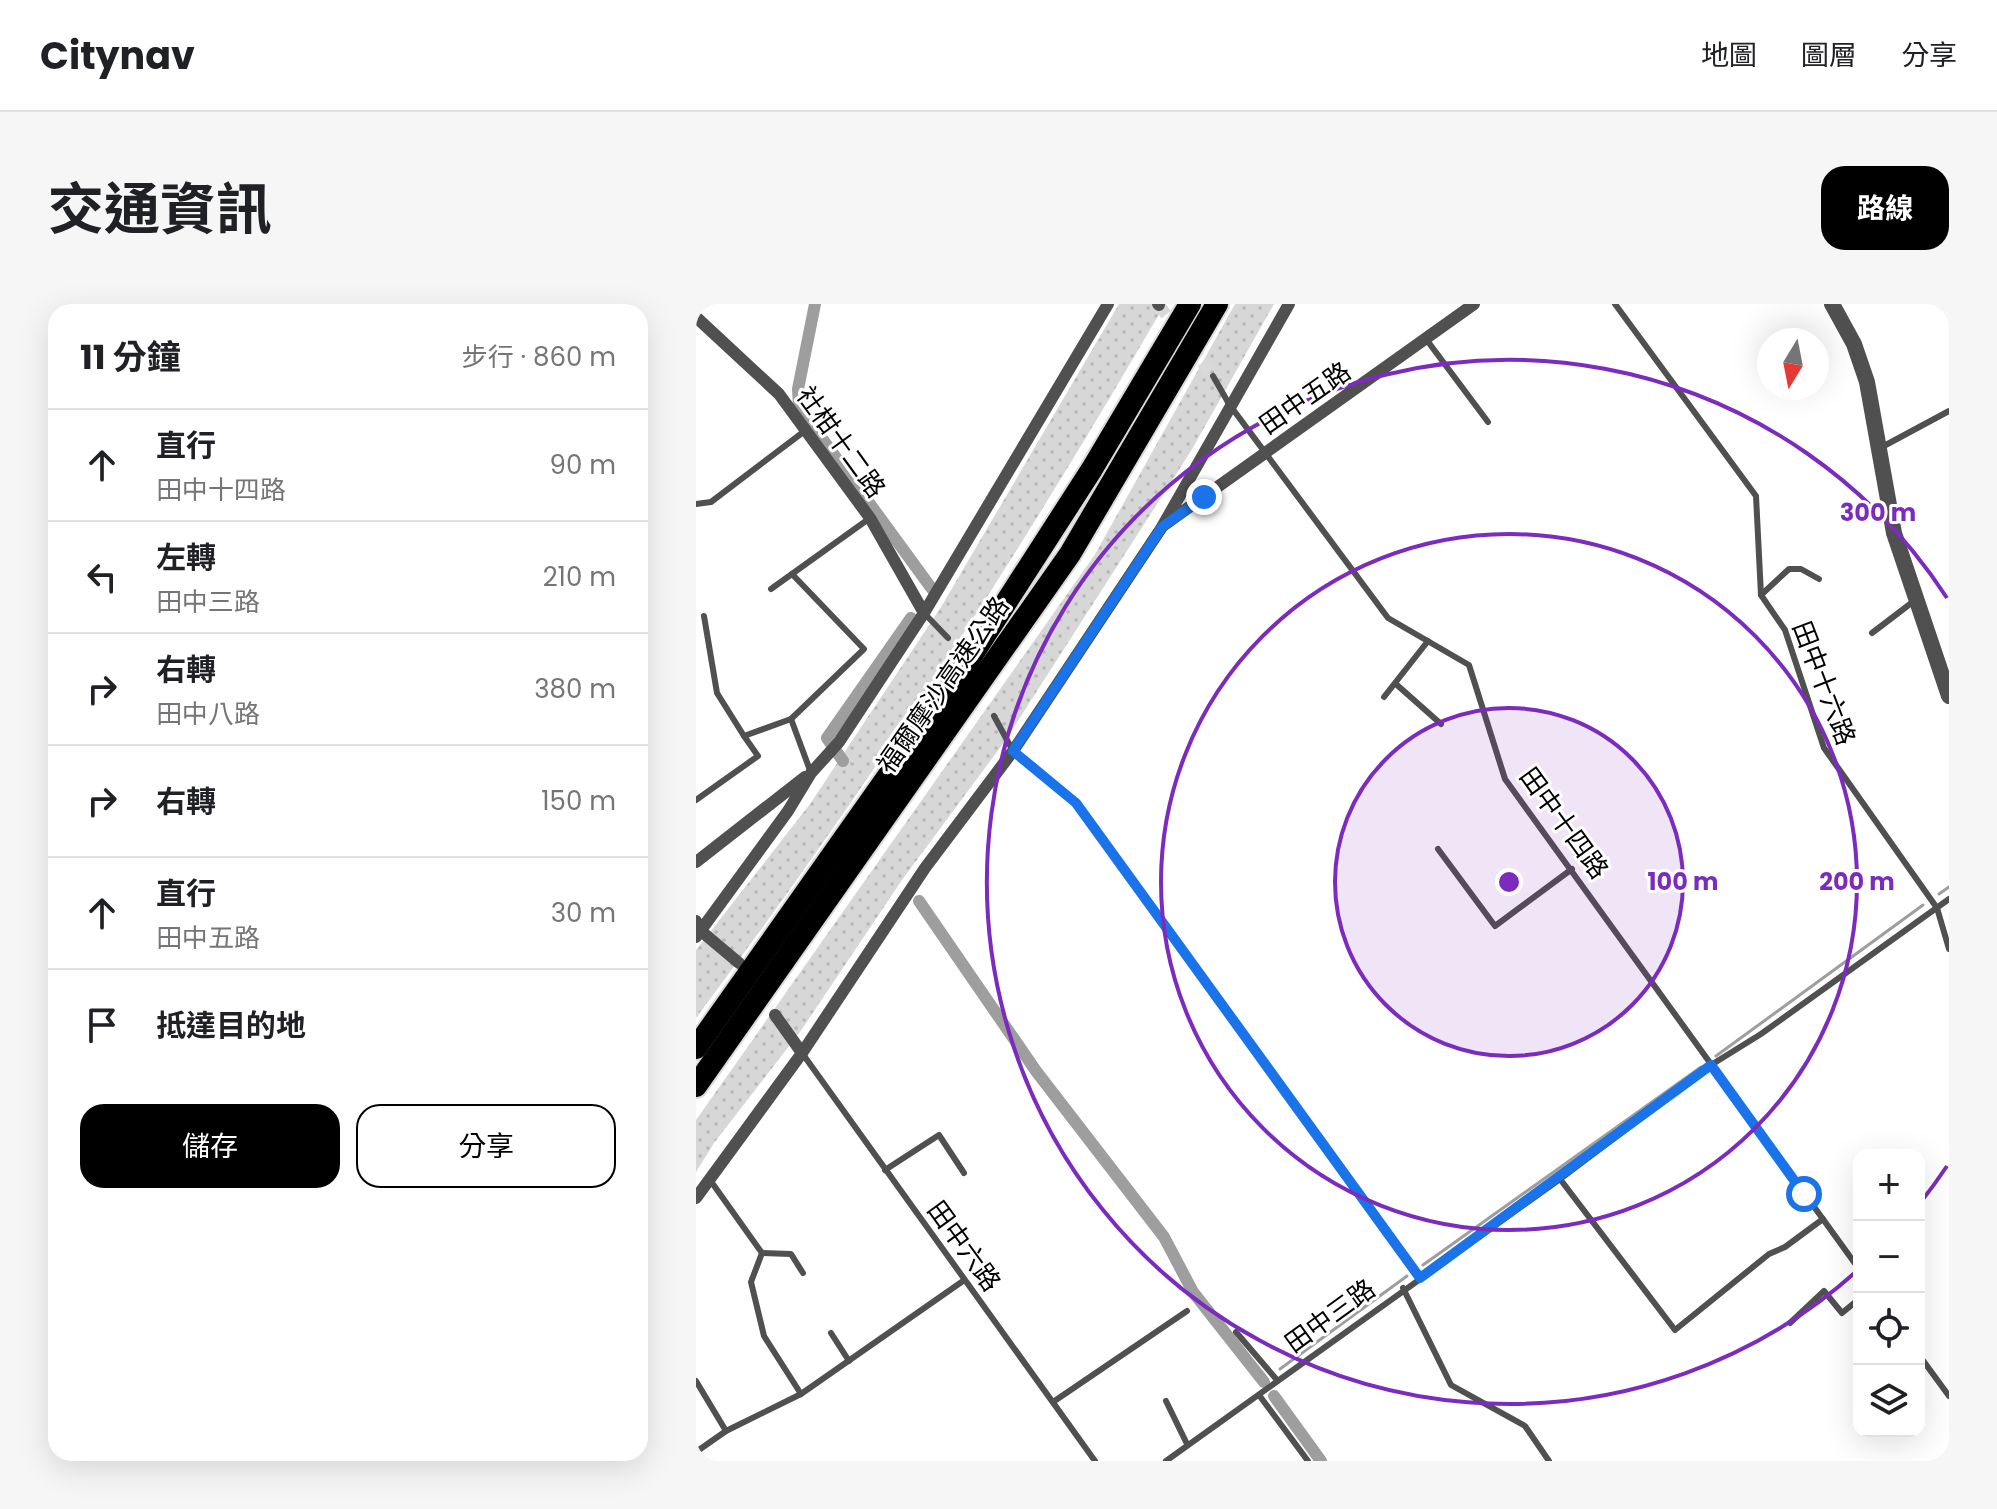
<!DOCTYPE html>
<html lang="zh-TW">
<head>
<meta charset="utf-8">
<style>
  :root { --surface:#fff; --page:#f6f6f6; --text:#202124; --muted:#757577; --line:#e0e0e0; --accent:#000 }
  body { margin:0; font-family:Poppins,"Noto Sans TC",sans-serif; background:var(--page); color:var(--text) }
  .controls { position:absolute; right:24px; bottom:24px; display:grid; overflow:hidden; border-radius:16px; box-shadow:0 8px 32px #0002 }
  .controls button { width:72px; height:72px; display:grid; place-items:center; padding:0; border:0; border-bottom:2px solid var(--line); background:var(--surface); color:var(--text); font:40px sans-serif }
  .compass { position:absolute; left:1061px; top:24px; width:72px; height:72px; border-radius:50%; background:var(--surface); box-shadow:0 8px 32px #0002; rotate:190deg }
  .stop { position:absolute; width:24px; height:24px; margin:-18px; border:6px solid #1a73e8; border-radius:50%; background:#fff }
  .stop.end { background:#1a73e8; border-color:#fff; box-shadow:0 2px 8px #0008 }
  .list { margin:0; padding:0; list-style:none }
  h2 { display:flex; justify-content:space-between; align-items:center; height:104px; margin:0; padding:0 32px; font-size:34px }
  h2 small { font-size:26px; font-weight:400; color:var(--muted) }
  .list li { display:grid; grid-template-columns:52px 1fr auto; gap:24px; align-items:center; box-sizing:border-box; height:112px; padding:0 32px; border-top:2px solid var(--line) }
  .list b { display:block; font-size:30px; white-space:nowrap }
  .list p { margin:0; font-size:26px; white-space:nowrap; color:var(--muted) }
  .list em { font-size:26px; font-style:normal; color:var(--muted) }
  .actions { display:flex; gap:16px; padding:24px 32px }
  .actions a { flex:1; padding:18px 0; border:2px solid var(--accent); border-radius:24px; text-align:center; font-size:28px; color:var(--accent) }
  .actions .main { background:var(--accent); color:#fff }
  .icon { flex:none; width:44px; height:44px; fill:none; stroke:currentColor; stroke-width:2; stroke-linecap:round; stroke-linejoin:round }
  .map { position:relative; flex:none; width:1253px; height:1157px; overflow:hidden; border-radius:24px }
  header { display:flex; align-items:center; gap:48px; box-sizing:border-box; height:112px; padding:0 40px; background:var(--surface); border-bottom:2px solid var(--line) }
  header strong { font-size:38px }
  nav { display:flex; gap:44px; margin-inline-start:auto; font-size:28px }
  .intro { display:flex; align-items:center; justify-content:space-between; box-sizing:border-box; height:192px; padding:0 48px }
  h1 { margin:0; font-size:56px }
  .button { padding:20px 36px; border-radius:24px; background:var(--accent); color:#fff; font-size:28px; font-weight:700 }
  main { display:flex; gap:48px; padding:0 48px }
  aside { flex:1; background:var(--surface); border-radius:24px; box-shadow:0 8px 32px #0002 }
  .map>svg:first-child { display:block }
  .grass { fill:url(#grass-dots) }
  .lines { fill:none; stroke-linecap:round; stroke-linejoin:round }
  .stream { stroke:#9e9e9e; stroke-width:3 }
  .canal { stroke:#9e9e9e; stroke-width:12 }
  .minor-tunnel { stroke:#d9d9d9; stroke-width:12; stroke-dasharray:12 6; stroke-linecap:butt }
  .motorway-casing { stroke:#dbdbdb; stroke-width:26 }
  .service { stroke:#505050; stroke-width:6 }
  .minor { stroke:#505050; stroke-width:12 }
  .tertiary { stroke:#505050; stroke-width:16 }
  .motorway { stroke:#000; stroke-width:22 }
  .route { stroke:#1a73e8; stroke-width:10 }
  .ring { fill:none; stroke:#7b2cbf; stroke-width:4 }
  .labels { text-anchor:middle; stroke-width:6; stroke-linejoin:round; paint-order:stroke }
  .street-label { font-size:26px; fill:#000; stroke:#fff }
  .centre { fill:#7b2cbf; stroke:#fff; stroke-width:4 }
  .ring-label { font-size:24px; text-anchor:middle; font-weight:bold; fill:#7b2cbf; stroke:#fff; stroke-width:6; stroke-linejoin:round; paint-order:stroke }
</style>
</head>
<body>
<header>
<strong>Citynav</strong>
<nav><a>地圖</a><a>圖層</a><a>分享</a></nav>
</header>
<div class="intro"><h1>交通資訊</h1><a class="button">路線</a></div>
<main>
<aside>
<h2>11 分鐘<small>步行 · 860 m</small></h2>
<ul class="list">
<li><svg class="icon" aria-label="ahead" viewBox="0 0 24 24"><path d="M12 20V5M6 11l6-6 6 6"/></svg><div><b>直行</b><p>田中十四路</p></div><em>90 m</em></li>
<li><svg class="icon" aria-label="left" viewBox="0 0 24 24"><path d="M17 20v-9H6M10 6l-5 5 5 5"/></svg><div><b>左轉</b><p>田中三路</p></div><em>210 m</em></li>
<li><svg class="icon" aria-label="right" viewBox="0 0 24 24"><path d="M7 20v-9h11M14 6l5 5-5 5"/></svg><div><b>右轉</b><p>田中八路</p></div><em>380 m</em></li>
<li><svg class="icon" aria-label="right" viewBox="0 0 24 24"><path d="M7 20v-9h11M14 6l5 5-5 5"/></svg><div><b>右轉</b></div><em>150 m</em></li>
<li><svg class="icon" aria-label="ahead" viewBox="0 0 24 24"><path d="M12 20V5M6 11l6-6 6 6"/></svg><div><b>直行</b><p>田中五路</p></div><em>30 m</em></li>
<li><svg class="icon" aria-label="arrive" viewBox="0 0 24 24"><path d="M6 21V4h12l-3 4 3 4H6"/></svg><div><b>抵達目的地</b></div></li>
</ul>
<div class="actions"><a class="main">儲存</a><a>分享</a></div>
</aside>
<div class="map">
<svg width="1253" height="1157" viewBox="0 0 1253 1157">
  <defs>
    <pattern id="grass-dots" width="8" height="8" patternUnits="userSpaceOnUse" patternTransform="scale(2)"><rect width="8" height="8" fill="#d7d7d7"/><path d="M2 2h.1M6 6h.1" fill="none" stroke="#b7b7b7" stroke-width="1.8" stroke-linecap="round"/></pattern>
  </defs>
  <rect width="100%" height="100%" fill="#fff"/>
  <!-- grass -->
  <g class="grass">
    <path d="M423 0H469C326 247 171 486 0 714V646L114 500 245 303Z"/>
    <polygon points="539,0 578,0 495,147 309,437 206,576 104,728 18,839 0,868 0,816 398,252"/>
  </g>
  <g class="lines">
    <!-- stream -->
    <g class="stream">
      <polyline points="1243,590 1253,583"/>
      <polyline points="1020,752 1227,601"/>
      <polyline points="727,961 1005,763"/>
      <polyline points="584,1065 711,972"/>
      <polyline points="567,1077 568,1076"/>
    </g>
    <!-- canal -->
    <g class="canal">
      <polyline points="119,0 102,85 103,103 236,285"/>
      <polyline points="147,457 131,434 215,314"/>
      <polyline points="223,597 340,767 468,933 497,988 568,1078"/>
      <polyline points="578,1092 625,1157"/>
    </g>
    <!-- minor-tunnel -->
    <polyline class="minor-tunnel" points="463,1 517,72"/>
    <!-- motorway casing -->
    <g class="motorway-casing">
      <g id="motorway">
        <polyline points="0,744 262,373 396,165 494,0"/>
        <polyline points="0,782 374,250 521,0"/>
      </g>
    </g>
    <!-- service -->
    <g class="service">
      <polyline points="919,0 1060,192 1065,291 1089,326 1128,444 1241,604 1253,645"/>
      <polyline points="730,35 792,118"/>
      <polyline points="517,72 533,100 692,314 773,361 809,475 1163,965"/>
      <polyline points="1186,143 1253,107"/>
      <polyline points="0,200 15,198 110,126"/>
      <polyline points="75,285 174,214"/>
      <polyline points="1065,291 1093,265 1105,265 1123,275"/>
      <polyline points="228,309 252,334"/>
      <polyline points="8,312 21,389 48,432"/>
      <polyline points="1176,329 1218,297"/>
      <polyline points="701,381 745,420"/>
      <polyline points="688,393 732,337"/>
      <polyline points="298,412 317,447 380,499 724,974"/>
      <polyline points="95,415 115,469"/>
      <polyline points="0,496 62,452 48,432 95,415 168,345 96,270"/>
      <polyline points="742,545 799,622 876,565"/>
      <polyline points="106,749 399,1157"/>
      <polyline points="189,866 243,831 268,869"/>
      <polyline points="864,875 979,1026 1073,950 1089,943 1127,915"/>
      <polyline points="14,876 66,949 55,978 68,1032 105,1090"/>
      <polyline points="66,949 95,950 107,969"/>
      <polyline points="707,984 755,1081 829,1122 853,1157"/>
      <polyline points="1094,1019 1128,987 1146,1009 1163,995"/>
      <polyline points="540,1028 581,1076"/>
      <polyline points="135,1029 153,1057"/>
      <polyline points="1223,1051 1253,1092"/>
      <polyline points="0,1077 30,1127"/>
      <polyline points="563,1091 612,1157"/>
      <polyline points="470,1097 491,1140"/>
      <polyline points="357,1098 491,1007"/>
      <polyline points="0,1148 30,1127 105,1090 267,977"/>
      <polyline points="470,1157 864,875 1015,761 1065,730 1253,595"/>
    </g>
    <!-- minor -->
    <g class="minor">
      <polyline points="462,0 463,1"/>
      <polyline points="0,13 83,90 174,214 228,309"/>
      <polyline points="468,221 778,0"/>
      <polyline points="0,558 109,473"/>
      <polyline points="0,617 5,627 43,659"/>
      <polyline points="0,633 92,507 115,469 143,438 228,309 412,0"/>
      <polyline points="79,711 106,749 229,564 317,447 466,223 593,0"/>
      <polyline points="0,894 106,749"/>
    </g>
    <!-- tertiary -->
    <polyline class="tertiary" points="1136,0 1158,40 1171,78 1198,229 1253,392"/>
    <!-- motorway -->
    <use href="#motorway" class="motorway"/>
  </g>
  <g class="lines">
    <!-- route -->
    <polyline class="route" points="508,193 466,223 317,447 380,499 724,974 1015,761 1108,890"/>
  </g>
  <!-- distance rings -->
  <circle cx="813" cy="578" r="174" fill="#7b2cbf" fill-opacity=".12"/>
  <g class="ring">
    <circle cx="813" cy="578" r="174"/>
    <circle cx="813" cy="578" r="348"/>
    <path d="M1251 862A522 522 0 0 1 1224 899M1162 966A522 522 0 1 1 1251 294"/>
  </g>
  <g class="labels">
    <!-- street labels -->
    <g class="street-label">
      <text transform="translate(609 94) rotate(-35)" y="9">田中五路</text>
      <text transform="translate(145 138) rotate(54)" y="9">社柑十二路</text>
      <text transform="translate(1128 379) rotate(69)" y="9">田中十六路</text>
      <text transform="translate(247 381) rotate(-55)" y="9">福爾摩沙高速公路</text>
      <text transform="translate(868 519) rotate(54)" y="9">田中十四路</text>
      <text transform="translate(268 942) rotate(54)" y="9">田中六路</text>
      <text transform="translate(634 1012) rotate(-36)" y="9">田中三路</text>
    </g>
  </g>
  <circle cx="813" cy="578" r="12" class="centre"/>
  <g class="ring-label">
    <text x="1182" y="217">300 m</text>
    <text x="987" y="586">100 m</text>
    <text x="1161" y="586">200 m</text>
  </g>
</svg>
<div class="controls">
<button>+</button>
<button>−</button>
<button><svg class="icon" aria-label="locate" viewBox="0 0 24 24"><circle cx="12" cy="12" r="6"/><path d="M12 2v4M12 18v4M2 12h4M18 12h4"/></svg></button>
<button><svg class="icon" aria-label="layers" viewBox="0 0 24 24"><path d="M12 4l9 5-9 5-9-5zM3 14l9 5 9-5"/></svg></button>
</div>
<svg class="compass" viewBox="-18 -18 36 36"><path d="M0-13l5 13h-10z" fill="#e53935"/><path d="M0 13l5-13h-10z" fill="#757577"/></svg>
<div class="stop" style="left:1108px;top:890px"></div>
<div class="stop end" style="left:508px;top:193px"></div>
</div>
</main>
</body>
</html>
